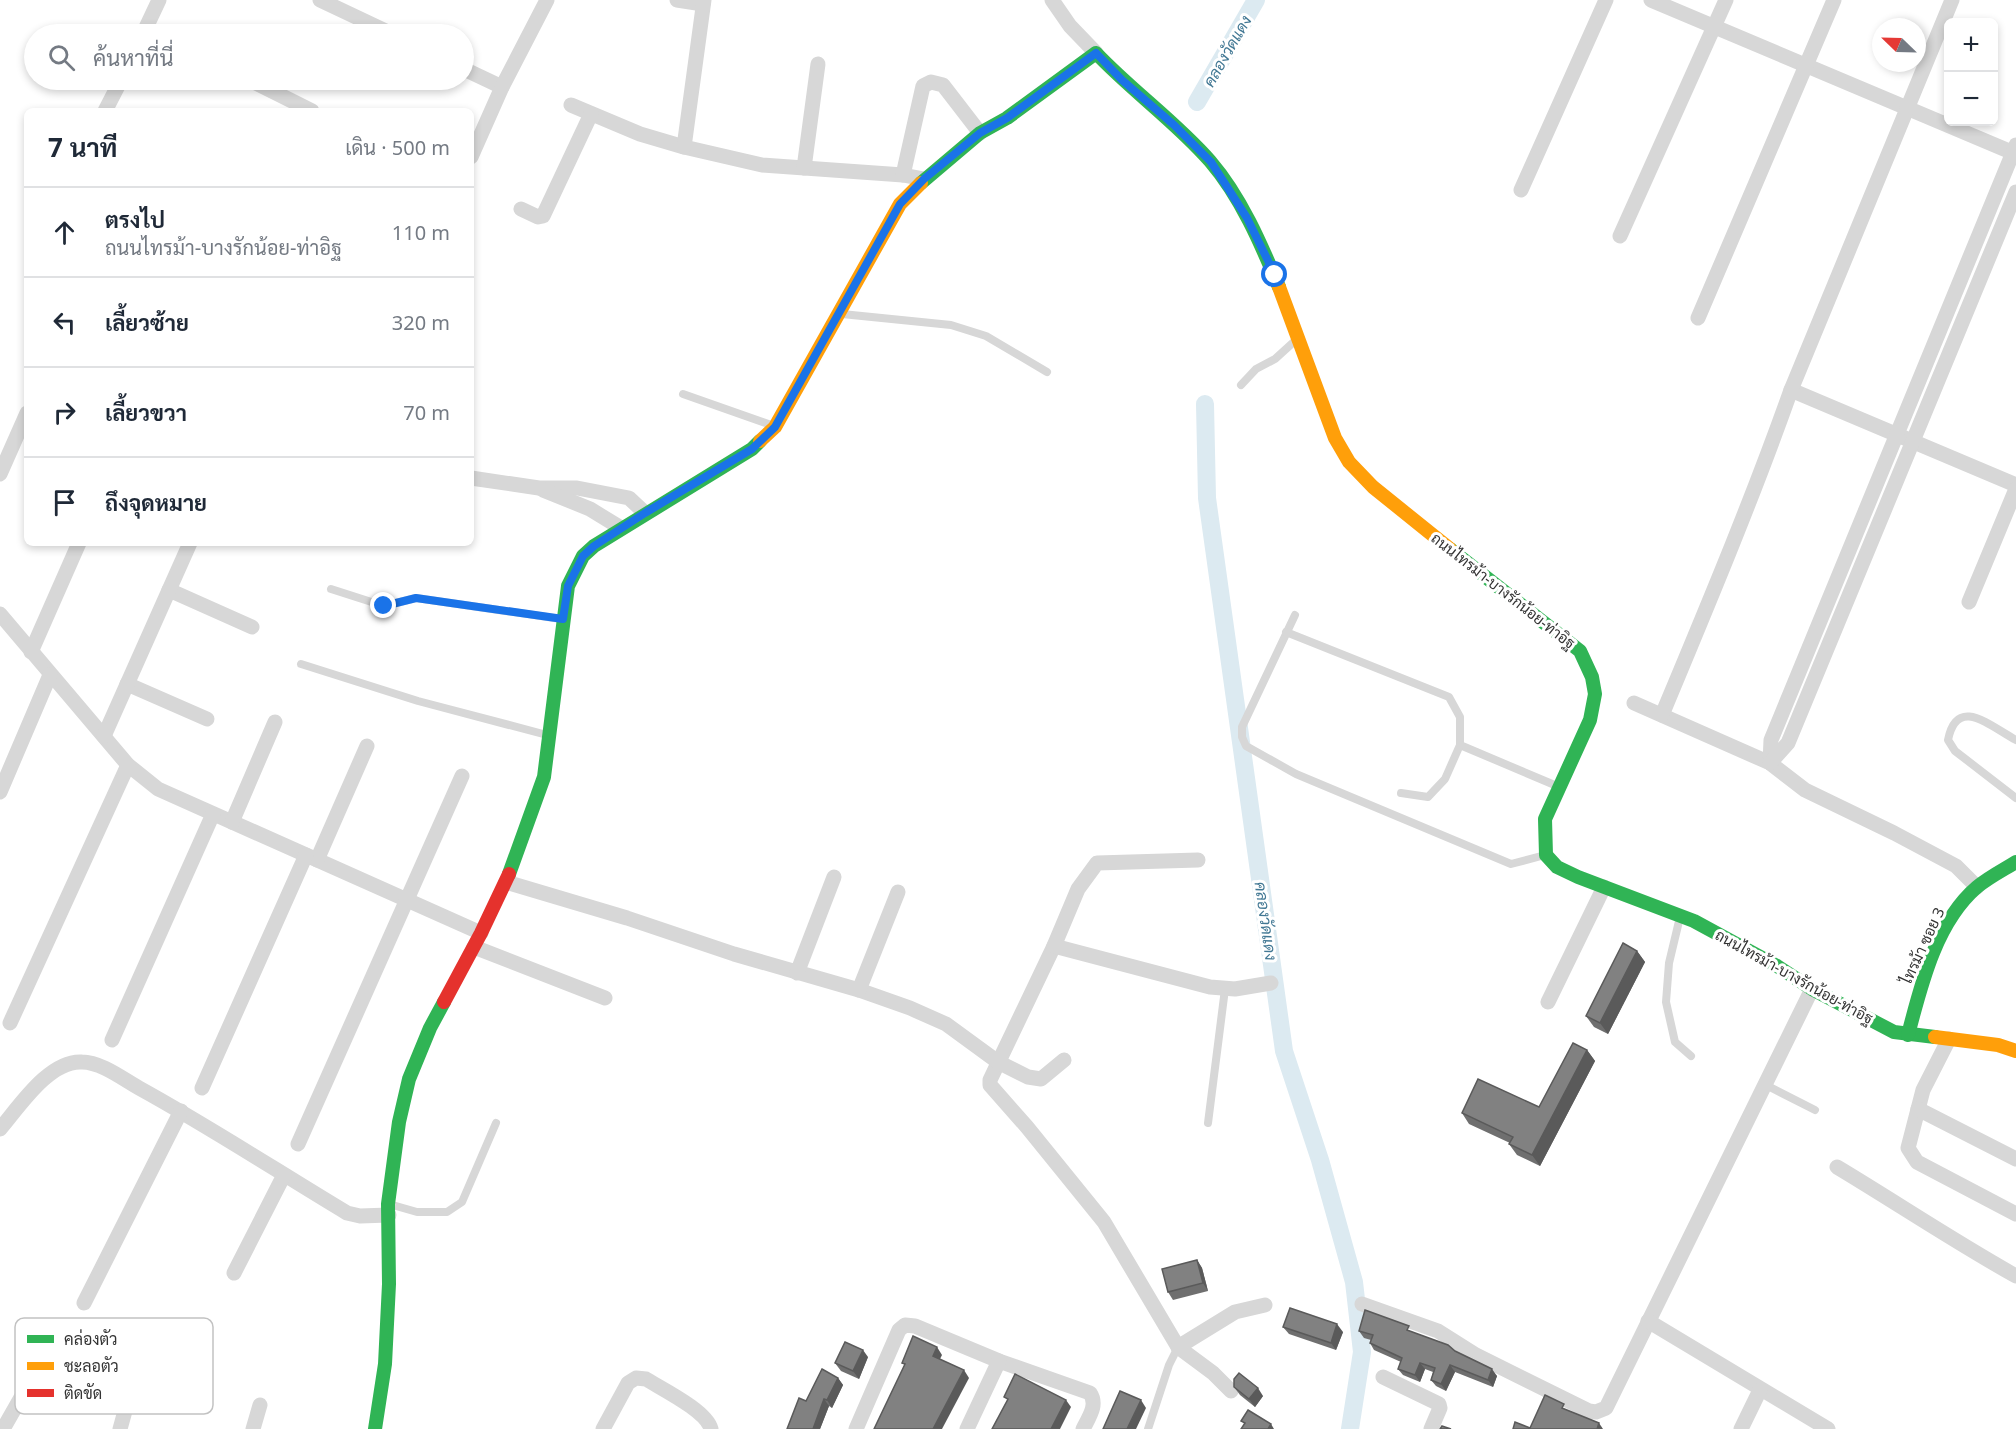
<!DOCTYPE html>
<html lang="th">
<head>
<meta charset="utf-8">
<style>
  :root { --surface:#fff; --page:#f2f2f3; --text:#1f2937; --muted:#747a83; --line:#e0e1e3 }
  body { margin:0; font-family:"Noto Sans",Sarabun,sans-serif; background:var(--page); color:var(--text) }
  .controls { position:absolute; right:18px; top:18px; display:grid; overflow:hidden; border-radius:9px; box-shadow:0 3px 9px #0003 }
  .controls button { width:54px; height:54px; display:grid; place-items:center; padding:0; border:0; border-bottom:2px solid var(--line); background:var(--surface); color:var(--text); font:30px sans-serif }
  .compass { position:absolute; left:1872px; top:18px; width:54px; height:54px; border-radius:50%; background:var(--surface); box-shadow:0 3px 9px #0003; rotate:293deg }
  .stop { position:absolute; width:18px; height:18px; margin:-14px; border:4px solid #1a73e8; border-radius:50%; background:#fff }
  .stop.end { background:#1a73e8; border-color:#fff; box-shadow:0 2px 6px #0008 }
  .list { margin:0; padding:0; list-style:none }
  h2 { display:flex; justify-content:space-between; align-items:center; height:78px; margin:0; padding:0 24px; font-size:26px }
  h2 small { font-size:20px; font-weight:400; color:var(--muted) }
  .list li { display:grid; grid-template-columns:39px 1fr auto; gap:18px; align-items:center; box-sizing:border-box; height:90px; padding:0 24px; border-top:2px solid var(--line) }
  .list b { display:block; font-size:22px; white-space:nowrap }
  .list p { margin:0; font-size:20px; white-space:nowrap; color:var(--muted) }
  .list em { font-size:20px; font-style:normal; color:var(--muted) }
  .icon { flex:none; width:33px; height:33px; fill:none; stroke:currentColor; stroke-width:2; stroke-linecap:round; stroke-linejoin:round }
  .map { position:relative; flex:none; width:2016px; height:1429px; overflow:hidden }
  .search { position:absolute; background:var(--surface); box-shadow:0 3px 9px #0003; left:24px; top:24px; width:450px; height:66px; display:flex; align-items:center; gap:15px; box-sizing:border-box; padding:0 21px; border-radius:33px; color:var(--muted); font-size:22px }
  .panel { position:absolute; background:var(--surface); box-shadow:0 3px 9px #0003; left:24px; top:108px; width:450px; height:438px; border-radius:9px }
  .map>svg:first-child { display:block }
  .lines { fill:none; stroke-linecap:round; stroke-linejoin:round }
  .canal { stroke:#dceaf1; stroke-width:18 }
  .lane { stroke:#d7d7d7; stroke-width:8 }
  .street { stroke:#d7d7d7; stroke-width:15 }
  .fast { stroke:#30b455; stroke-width:14 }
  .slow { stroke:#ff9f0a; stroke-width:14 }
  .jam { stroke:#e5322d; stroke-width:14 }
  .wall { fill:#6f6f6f }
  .shaded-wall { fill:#5a5a5a }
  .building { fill:#818181; stroke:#5a5a5a; stroke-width:1.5 }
  .route { stroke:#1a73e8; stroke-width:8 }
  .labels { text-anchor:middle; stroke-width:6; stroke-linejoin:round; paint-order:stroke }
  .street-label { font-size:15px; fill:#333; stroke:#fff }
  .water-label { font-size:16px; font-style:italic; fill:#427894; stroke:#fff }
  .key { fill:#fff; stroke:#c2c2c2; stroke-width:1.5 }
  .key-label { font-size:16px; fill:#333 }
</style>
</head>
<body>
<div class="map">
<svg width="2016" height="1429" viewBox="0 0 2016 1429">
  <rect width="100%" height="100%" fill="#fff"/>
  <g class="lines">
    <!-- canal -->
    <g class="canal">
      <polyline points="1197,102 1256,0"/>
      <polyline points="1205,404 1207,498 1284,1051 1320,1160 1354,1282 1362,1352 1350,1429"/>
    </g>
    <!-- lane -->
    <g class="lane">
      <polyline points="842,314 951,325 986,336 1047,372"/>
      <polyline points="1241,385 1256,369 1275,359 1297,339"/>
      <polyline points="683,394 774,426"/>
      <polyline points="331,589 384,606 416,598 561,619"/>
      <polyline points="1295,615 1242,727 1242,737 1246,746 1296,774 1511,864 1545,855"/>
      <polyline points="1286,632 1449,697 1460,717 1460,745 1557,786"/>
      <polyline points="301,664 418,701 547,735"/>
      <path d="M2016 740C1990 726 1957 695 1948 740L1955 751 2016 798"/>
      <polyline points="1401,793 1428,797 1445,779 1460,745"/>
      <polyline points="1680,917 1669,963 1666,1002 1675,1042 1691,1056"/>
      <polyline points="1764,1084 1815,1110"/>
      <polyline points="1208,1123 1225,989"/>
      <polyline points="389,1204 417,1212 447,1212 462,1202 496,1123"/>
      <polyline points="1148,1429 1169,1365 1178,1347"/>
    </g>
    <!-- street -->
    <g class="street">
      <polyline points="320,0 392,34"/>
      <polyline points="677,0 703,4"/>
      <polyline points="1052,0 1070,26 1096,53"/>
      <polyline points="1651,0 2016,154"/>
      <polyline points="143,34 159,0"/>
      <polyline points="464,69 502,87"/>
      <polyline points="250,80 312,111"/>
      <polyline points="571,105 640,134 684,147 762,165 903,175 924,179"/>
      <polyline points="105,111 121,80"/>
      <polyline points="684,147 704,0"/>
      <polyline points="471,157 502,87 547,0"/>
      <polyline points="804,168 818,64"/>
      <polyline points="903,175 923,86 931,82 943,85 980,133"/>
      <polyline points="1521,190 1606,0"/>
      <polyline points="521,209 538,217 543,216 591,114"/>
      <polyline points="1620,236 1726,0"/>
      <polyline points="1698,318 1834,0"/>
      <polyline points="1791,390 2016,485"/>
      <polyline points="0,474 27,413"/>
      <polyline points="471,478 539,488 577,488 629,498 645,513"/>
      <polyline points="543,490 590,509 621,528"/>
      <polyline points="169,590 252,627"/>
      <polyline points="1969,602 2016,489"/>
      <polyline points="0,614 128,765 158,789 481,933"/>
      <polyline points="31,652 79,543"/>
      <polyline points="127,684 207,719"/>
      <polyline points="1634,703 1770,763 1805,790 1894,833 1956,866 1977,887"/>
      <path d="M1662 715C1707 607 1752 500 1791 390L1952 0"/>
      <polyline points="104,736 190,543"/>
      <polyline points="1770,763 1771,740 2016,145"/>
      <polyline points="1770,763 1788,743 2016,192"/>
      <polyline points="0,792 50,675"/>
      <polyline points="232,822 275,722"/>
      <polyline points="317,860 367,746"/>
      <polyline points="1198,860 1097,863 1078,889 1054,946 990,1080 990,1085 1027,1127 1104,1222 1178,1347 1213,1373 1231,1391"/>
      <polyline points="506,882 627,918 734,954 859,990 910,1008 946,1024 998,1062 1028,1077 1041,1079 1064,1060"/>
      <polyline points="1054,946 1210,987 1235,989 1271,983"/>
      <polyline points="474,947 605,998"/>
      <polyline points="797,973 834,877"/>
      <polyline points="859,990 898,892"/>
      <polyline points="1548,1002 1604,887"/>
      <polyline points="10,1023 128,765"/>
      <polyline points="1949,1039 1923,1090 1908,1148 1917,1162 2016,1214"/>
      <polyline points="112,1040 213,814"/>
      <polyline points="202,1088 306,855"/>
      <polyline points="1918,1109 2016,1159"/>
      <path d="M0 1129C19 1107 49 1060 82 1062 101 1062 123 1079 139 1088 210 1127 277 1171 347 1213L360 1216 389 1215"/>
      <polyline points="298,1144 462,776"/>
      <path d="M1837 1167C1897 1203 1955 1242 2016 1276"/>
      <polyline points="234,1273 284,1175"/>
      <polyline points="84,1303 181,1111"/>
      <polyline points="1362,1304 1438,1331 1476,1355 1589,1411 1596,1412 1606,1408 1812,989"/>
      <polyline points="1648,1321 1828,1429"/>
      <polyline points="1178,1347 1235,1312 1265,1305"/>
      <polyline points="1383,1377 1439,1404 1440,1408 1431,1429"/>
      <polyline points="3,1429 27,1387 64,1328"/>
      <polyline points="120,1429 138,1364"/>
      <polyline points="253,1429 260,1405"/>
      <path d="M603 1429 628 1383 636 1378 646 1379C662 1389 707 1411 711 1429"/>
      <path d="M856 1429 899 1330 905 1325 915 1326 999 1361 1090 1393C1098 1405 1089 1417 1083 1429"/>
      <polyline points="967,1429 999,1361"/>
      <polyline points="1741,1429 1760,1390"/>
    </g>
    <!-- fast -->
    <g class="fast">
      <path d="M921 183 980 133 1007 118 1096 53C1132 91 1176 122 1210 161 1241 197 1261 244 1279 287"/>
      <polyline points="1450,549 1580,651 1592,677 1595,694 1590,720 1545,819 1546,855 1557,867 1578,877 1694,921 1777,966 1812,989 1894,1032 1935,1037"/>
      <polyline points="509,874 544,777 568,586 583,556 594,546 752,449 760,441"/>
      <path d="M1908 1035C1921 985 1936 922 1977 887 1989 877 2003 870 2016 862"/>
      <polyline points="375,1429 385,1364 389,1284 388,1204 399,1122 409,1079 430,1028 444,1002"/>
    </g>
    <!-- slow -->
    <g class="slow">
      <polyline points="1279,287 1335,438 1349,462 1373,487 1450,549"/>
      <polyline points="760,441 775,427 900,204 921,183"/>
      <polyline points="1935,1037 1998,1045 2016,1051"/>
    </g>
    <!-- jam -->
    <polyline class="jam" points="444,1002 481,933 509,874"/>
  </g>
  <!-- wall -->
  <g class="wall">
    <polygon points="1637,951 1645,962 1608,1034 1594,1027 1586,1016"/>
    <polygon points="1587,1050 1595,1061 1540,1166 1517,1155 1509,1144 1510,1143 1469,1124 1462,1113 1539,1107"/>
    <polygon points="1197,1260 1202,1268 1208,1291 1173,1300 1168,1292"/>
    <polygon points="1283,1327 1343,1332 1336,1350 1289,1334"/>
    <polygon points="1359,1331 1413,1332 1455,1351 1497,1376 1493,1387 1455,1372 1446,1391 1436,1386 1431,1380 1433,1372 1425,1369 1420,1382 1403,1375 1398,1369 1401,1362 1374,1350 1370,1343 1371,1340 1364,1338"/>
    <polygon points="868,1357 859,1379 841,1371 835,1363"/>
    <polygon points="838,1378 843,1385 832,1408 829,1406 820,1429 787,1429"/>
    <polygon points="1234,1387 1263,1396 1255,1407 1240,1395"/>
  </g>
  <!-- shaded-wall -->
  <g class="shaded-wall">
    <polygon points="1637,951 1645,962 1608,1034 1600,1023"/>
    <polygon points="1587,1050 1595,1061 1540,1166 1532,1155"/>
    <polygon points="1197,1260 1202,1268 1208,1291 1203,1283"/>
    <polygon points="1337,1324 1343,1332 1336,1350 1331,1343"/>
    <polygon points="937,1347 942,1355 938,1363 933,1356"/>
    <polygon points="863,1350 868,1357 859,1379 853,1371"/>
    <polygon points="1420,1363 1425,1369 1420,1382 1415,1375"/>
    <polygon points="1450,1365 1455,1372 1446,1391 1441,1384"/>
    <polygon points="1492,1369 1497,1376 1493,1387 1488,1380"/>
    <polygon points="964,1370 969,1378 942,1429 933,1429"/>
    <polygon points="838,1378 843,1385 832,1408 827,1400"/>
    <polygon points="1258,1388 1263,1396 1255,1407 1249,1399"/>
    <polygon points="824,1399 829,1406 820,1429 813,1429"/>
    <polygon points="1066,1400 1071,1407 1060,1429 1051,1429"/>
    <polygon points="1141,1400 1146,1408 1136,1429 1127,1429"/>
    <polygon points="1599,1423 1603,1429 1597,1429"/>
    <polygon points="1271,1424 1274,1429 1268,1429"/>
  </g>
  <!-- building -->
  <g class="building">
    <polygon points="1623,943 1637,951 1600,1023 1586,1016"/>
    <polygon points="1573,1043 1587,1050 1532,1155 1509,1144 1513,1137 1462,1113 1478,1079 1539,1107"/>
    <polygon points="1197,1260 1203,1283 1168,1292 1162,1269"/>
    <polygon points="1290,1308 1337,1324 1331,1343 1283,1327"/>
    <polygon points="1365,1310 1409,1326 1407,1330 1448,1345 1455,1351 1492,1369 1488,1380 1450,1365 1441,1384 1431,1380 1435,1368 1420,1363 1415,1375 1398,1369 1402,1358 1370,1343 1373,1335 1359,1331"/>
    <polygon points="913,1336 937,1347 933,1356 964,1370 933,1429 874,1429 905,1364 902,1363"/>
    <polygon points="845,1342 863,1350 853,1371 835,1363"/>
    <polygon points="822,1369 838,1378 827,1400 824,1399 813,1429 787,1429 799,1398 806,1401"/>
    <polygon points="1239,1373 1258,1388 1249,1399 1234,1387 1234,1379"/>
    <polygon points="1015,1374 1066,1400 1051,1429 992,1429 1008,1399 1004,1397"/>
    <polygon points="1120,1391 1141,1400 1127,1429 1103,1429"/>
    <polygon points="1545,1395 1564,1404 1562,1408 1599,1423 1597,1429 1513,1429 1515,1422 1530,1428"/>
    <polygon points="1248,1410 1271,1424 1268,1429 1241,1429 1245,1423 1241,1421"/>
    <polygon points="1442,1426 1451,1429 1440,1429"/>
  </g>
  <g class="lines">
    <!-- route -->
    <polyline class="route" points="384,606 416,598 563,619 568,586 583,556 594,546 645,513 752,449 775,427 900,204 924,179 980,133 1007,118 1096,53 1122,80 1174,125 1211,162 1247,218 1275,275"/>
  </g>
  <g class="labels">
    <!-- street labels -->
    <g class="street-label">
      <text transform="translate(1503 591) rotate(38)" y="5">ถนนไทรม้า-บางรักน้อย-ท่าอิฐ</text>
      <text transform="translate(1923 946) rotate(-65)" y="5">ไทรม้า ซอย 3</text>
      <text transform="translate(1794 977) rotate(29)" y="5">ถนนไทรม้า-บางรักน้อย-ท่าอิฐ</text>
    </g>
    <!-- water labels -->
    <g class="water-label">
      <text transform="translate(1227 51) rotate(-60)" y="6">คลองวัดแดง</text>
      <text transform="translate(1266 921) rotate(82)" y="6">คลองวัดแดง</text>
    </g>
  </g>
  <!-- legend -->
  <rect x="15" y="1318" width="198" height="96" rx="9" class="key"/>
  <rect x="27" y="1335" width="27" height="8" fill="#30b455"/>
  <rect x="27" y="1362" width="27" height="8" fill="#ff9f0a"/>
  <rect x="27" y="1389" width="27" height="8" fill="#e5322d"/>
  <g class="key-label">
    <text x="64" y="1345">คล่องตัว</text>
    <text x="64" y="1372">ชะลอตัว</text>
    <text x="64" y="1399">ติดขัด</text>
  </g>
</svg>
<div class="controls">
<button>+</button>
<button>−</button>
</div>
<svg class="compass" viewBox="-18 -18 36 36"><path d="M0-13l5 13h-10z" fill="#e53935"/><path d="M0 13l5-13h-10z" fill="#747a83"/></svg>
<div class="stop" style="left:1275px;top:275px"></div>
<div class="stop end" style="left:384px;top:606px"></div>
<div class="search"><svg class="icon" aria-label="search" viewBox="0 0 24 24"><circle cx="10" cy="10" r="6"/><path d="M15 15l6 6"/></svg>ค้นหาที่นี่</div>
<section class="panel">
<h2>7 นาที<small>เดิน · 500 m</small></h2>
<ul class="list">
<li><svg class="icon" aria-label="ahead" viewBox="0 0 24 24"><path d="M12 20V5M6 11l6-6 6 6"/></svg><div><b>ตรงไป</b><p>ถนนไทรม้า-บางรักน้อย-ท่าอิฐ</p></div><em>110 m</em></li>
<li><svg class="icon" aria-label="left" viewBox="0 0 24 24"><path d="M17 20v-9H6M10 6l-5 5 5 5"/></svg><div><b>เลี้ยวซ้าย</b></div><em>320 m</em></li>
<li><svg class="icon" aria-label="right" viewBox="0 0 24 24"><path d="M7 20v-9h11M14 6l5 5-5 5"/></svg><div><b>เลี้ยวขวา</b></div><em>70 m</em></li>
<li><svg class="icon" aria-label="arrive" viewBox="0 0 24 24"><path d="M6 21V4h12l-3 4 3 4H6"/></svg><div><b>ถึงจุดหมาย</b></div></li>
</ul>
</section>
</div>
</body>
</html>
